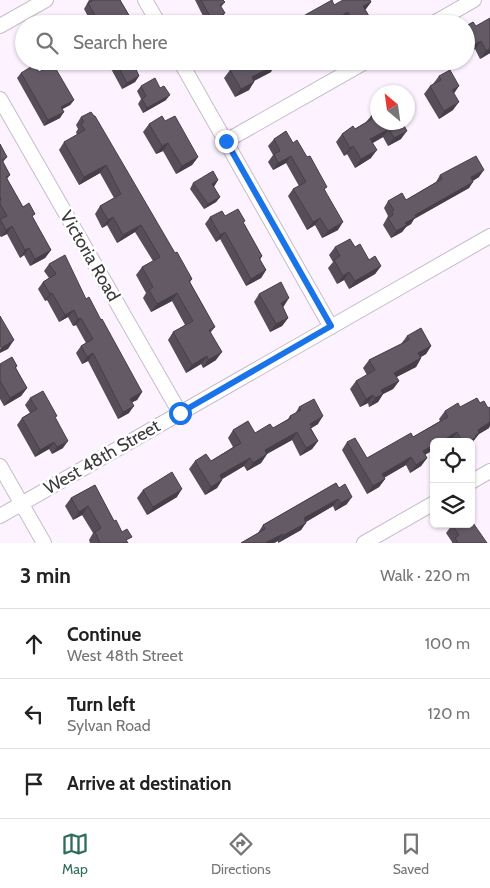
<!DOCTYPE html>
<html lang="en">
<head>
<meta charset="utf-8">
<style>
  :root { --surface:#fff; --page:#f6f6f6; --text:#222; --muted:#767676; --line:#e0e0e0; --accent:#2f6e5b }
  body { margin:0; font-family:Cabin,sans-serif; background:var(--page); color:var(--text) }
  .controls { position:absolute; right:15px; bottom:15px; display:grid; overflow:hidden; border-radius:8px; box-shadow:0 1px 4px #0004 }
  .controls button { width:45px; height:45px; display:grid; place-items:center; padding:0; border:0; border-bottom:1px solid var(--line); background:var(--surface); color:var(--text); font:25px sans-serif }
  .compass { position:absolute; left:370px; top:85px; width:45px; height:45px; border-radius:50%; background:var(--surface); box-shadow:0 1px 4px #0004; rotate:331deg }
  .stop { position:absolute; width:15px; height:15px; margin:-11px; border:4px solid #1a73e8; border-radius:50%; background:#fff }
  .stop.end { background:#1a73e8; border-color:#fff; box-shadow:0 1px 5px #0008 }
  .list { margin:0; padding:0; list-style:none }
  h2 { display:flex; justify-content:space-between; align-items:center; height:65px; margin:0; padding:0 20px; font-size:21px }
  h2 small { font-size:16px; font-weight:400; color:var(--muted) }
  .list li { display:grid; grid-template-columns:32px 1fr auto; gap:15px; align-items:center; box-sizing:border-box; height:70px; padding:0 20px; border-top:1px solid var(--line) }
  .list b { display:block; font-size:19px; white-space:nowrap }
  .list p { margin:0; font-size:16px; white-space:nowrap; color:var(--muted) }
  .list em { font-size:16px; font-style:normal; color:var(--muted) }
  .icon { flex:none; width:28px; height:28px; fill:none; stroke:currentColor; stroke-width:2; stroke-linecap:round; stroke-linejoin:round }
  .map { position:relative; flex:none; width:490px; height:543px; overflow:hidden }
  .search { position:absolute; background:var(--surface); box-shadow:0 1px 4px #0004; left:15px; right:15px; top:15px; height:55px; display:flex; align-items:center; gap:12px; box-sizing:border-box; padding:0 18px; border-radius:28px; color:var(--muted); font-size:19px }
  .sheet { height:275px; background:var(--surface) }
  nav { display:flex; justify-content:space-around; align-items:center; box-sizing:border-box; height:70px; border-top:1px solid var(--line); background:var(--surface); font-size:14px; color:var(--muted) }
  nav a { display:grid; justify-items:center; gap:2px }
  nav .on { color:var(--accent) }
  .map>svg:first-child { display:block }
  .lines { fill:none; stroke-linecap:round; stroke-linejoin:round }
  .minor-casing { stroke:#c6bdc8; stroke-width:16 }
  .minor { stroke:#fff; stroke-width:14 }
  .wall { fill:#554d57 }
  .shaded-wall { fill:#453f47 }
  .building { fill:#635a65; stroke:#453f47 }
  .route { stroke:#1a73e8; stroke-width:6 }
  .labels { text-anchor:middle; stroke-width:5; stroke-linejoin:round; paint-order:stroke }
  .street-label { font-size:18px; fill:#3c383d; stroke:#fff }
</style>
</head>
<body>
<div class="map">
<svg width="490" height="543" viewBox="0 0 490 543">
  <rect width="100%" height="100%" fill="#fdf2ff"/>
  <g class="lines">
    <!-- minor casing -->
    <g class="minor-casing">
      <g id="minor">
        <polyline points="145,0 159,24"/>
        <polyline points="432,24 474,0"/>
        <polyline points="0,26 46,0"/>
        <polyline points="180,61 331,327"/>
        <polyline points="0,99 180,413"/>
        <polyline points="226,141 367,61"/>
        <polyline points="0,466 44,543"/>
        <polyline points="471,482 490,471"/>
        <polyline points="0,516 490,236"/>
        <polyline points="364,543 434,503"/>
      </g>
    </g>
    <!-- minor -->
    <use href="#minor" class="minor"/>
  </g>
  <!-- wall -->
  <g class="wall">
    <polygon points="89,0 120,0 133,22 131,24 92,24 84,9"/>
    <polygon points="195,0 223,0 225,2 221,7 221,19 212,24 207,24"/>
    <polygon points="371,2 365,10 364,24 345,24 334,5"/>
    <polygon points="473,22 490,53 480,59 475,49 469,52 466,47 466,26"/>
    <polygon points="114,61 147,61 135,68 139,76 135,82 122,89 110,67"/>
    <polygon points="230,70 271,72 254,81 249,90 235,97 224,78"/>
    <polygon points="39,72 74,100 70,105 62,109 60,118 44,126 17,78 21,73"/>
    <polygon points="439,76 454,93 453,110 439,119 424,94 430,86 433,84"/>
    <polygon points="141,86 160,88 166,100 143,113 138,104 141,99 137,91"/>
    <polygon points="371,116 402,122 401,139 388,146 383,137 373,143 371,158 355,168 347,154 344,156 336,142 342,134 355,129 366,122"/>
    <polygon points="81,117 192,279 190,282 215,327 211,332 216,360 203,368 201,364 186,373 168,340 173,332 185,325 172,301 151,312 143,298 146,293 136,275 142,267 153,261 135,232 117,243 107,225 102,228 95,214 100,206 114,198 100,173 79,185 59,150 64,142 77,135 76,132 78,129 76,125"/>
    <polygon points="165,121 198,157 192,165 176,174 163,151 156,154 143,132 149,124"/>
    <polygon points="274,139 293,143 325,190 338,230 322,238 315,225 307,230 288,196 293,189 299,186 286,163 273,170 268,162 273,155 268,146"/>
    <polygon points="0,144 7,157 3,162 10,175 7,179 23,207 33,218 51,250 45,258 30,266 24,255 20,258 7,234 1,237 0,236"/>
    <polygon points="440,175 479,177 473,181 469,188 414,219 411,224 406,227 402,232 391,238 383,225 388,216 384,208 388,201 406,200 436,182"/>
    <polygon points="218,180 214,187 220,197 216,202 204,209 190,189 193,183"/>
    <polygon points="225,216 243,223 262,256 260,260 266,270 261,278 246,286 220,239 216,242 205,224 210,217"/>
    <polygon points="335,247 355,247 369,260 381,266 375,274 349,289 344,280 337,284 328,268 333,262 329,255"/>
    <polygon points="49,264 86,299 142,392 137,400 132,402 129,413 118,419 88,361 82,364 76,353 81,346 86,343 76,325 73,326 68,317 59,322 47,300 45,301 38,289 43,282 49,278 44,271"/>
    <polygon points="259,294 284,306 283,307 288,318 282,326 270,332 254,302"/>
    <polygon points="407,336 431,346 426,354 421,357 421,358 416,367 396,377 399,381 393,389 383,394 378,402 369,407 368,403 360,407 350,389 356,381 367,375 363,368 369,360 401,344"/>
    <polygon points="0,364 17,366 16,368 27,388 21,396 4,406 0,399"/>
    <polygon points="30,398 55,418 63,448 52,454 49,449 35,457 17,425 22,418 30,413 25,405"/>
    <polygon points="299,407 318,424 311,428 318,441 312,449 300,456 292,440 267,454 261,463 247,471 244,466 222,479 222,480 217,488 205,495 189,469 195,461 211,461 233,447 228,438 233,430 255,433 273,428 288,419 290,416 295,414"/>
    <polygon points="460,407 489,428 479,434 471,444 471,442 452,442 451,440 448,442 434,442 425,455 427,458 421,466 410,473 406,465 384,478 385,479 379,487 367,494 342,450 347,442 367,458 413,437 440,421 439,419 445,411"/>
    <polygon points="336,483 347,504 335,511 333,506 306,522 301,530 278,543 278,541 274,543 241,543 258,533 263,525"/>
    <polygon points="95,485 114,521 128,543 90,543 89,540 93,533 82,515 73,520 65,506 71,498"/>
    <polygon points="143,490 177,497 147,515 137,498"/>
    <polygon points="452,525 487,543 452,543 452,542 446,533"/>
  </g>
  <!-- shaded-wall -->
  <g class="shaded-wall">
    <polygon points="371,2 366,9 358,14 363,6"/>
    <polygon points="348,12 343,20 336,24 331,24 333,21"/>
    <polygon points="225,13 221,19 212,24 210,24 212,20"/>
    <polygon points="369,16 364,24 356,24"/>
    <polygon points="472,39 466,47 466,43 467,41"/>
    <polygon points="481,41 475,49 469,52 475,44"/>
    <polygon points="490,48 490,53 480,59 486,51"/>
    <polygon points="140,61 147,61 129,71 134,65"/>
    <polygon points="276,64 271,72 246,85 252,77"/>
    <polygon points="139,76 135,82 122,89 127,83"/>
    <polygon points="254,82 249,90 235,97 241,89"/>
    <polygon points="459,86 453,95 452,90"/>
    <polygon points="170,95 166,100 143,113 147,108"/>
    <polygon points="74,100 70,105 57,112 61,107"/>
    <polygon points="459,102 453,110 439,119 444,111"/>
    <polygon points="64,112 60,118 44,126 48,120"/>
    <polygon points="389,129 383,137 365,147 370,139"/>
    <polygon points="407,131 401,139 388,146 394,138"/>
    <polygon points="168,143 163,151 156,154 162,146"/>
    <polygon points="353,146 347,154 344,156 350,148"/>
    <polygon points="377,150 371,158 355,168 361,159"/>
    <polygon points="291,156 286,163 273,170 278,163"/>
    <polygon points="198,157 192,165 176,174 182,166"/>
    <polygon points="106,165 100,173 79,185 84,177"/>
    <polygon points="484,170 479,177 466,184 471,177"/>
    <polygon points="218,180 214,186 208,190 212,184"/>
    <polygon points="473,182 469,188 414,219 411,224 406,227 402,232 391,238 396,231 415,215"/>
    <polygon points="220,197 216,202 204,209 208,204"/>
    <polygon points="113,217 107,225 102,228 108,220"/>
    <polygon points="320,218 315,225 307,230 313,222"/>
    <polygon points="343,222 338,230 322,238 328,231"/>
    <polygon points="141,225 135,232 117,243 123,235"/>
    <polygon points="12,226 7,234 1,237 6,230"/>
    <polygon points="225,232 220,239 216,242 220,235"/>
    <polygon points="29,248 24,255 20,258 25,250"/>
    <polygon points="51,250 45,258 30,266 35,259"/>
    <polygon points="381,266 375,274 349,289 355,281"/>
    <polygon points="266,270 261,278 246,286 251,279"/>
    <polygon points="349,272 344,280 337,284 343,276"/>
    <polygon points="52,293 47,300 45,301 50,294"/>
    <polygon points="177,293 172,301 151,312 157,304"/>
    <polygon points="289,298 284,306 275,311 281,303"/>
    <polygon points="74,310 68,317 59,322 65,315"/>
    <polygon points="81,318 76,325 73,326 78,319"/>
    <polygon points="288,318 282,326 270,332 276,324"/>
    <polygon points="14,340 8,349 0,353 0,349 1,348"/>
    <polygon points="431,346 426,354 413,361 418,353"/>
    <polygon points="222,352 216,360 203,368 208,360"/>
    <polygon points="93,353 88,361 82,364 87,357"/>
    <polygon points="207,356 201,364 186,373 192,365"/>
    <polygon points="421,358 416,367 389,381 394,373"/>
    <polygon points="399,381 393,389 383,394 378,402 369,407 381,390"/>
    <polygon points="27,388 21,396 4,406 10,398"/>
    <polygon points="142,392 137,400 125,406 130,399"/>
    <polygon points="373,395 368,403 360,407 366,399"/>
    <polygon points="134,406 129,413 118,419 123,412"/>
    <polygon points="323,416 318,424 310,429 310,424"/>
    <polygon points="490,421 490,426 489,428 479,434 471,444 471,442 469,442 478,430"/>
    <polygon points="297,432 292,440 259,458 265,450"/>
    <polygon points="457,432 451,440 448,442 440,442"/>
    <polygon points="68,441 63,448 52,454 57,447"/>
    <polygon points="318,441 312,449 300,456 306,448"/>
    <polygon points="54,442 49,449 35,457 40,450"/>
    <polygon points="434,445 434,450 417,459 423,451"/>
    <polygon points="267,454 261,463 247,471 253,463"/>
    <polygon points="411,457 406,465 376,482 382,474"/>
    <polygon points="250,458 244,466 214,484 220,475"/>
    <polygon points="427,458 421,466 410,473 416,465"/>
    <polygon points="385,479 379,487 367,494 373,486"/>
    <polygon points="222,480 217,488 205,495 211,487"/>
    <polygon points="182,489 177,497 147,515 153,507"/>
    <polygon points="352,497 347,504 335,511 341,503"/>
    <polygon points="338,499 333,506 299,526 304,518"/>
    <polygon points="88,506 82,515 73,520 79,512"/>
    <polygon points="306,523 301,530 278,543 284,535"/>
    <polygon points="283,534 278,541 274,543 265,543"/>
  </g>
  <!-- building -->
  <g class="building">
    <polygon points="92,0 120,0 133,22 130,24 100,24 88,3 92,1"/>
    <polygon points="201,0 223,0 225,2 220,5 225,13 212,20"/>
    <polygon points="332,0 334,5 343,0 370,0 371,2 363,6 369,16 356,24 354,24 348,12 333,21 334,24 289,24"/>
    <polygon points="490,18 490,48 486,51 481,41 475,44 472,39 467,41 466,39 466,26 473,22 476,26"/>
    <polygon points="115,61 140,61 134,65 139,76 127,83"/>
    <polygon points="246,61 275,61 276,64 252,77 254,82 241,89 230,70"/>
    <polygon points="53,64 74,100 61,107 64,112 48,120 21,73 34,65 39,72"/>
    <polygon points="450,70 459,86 452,90 459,102 444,111 430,86 441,80 439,76"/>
    <polygon points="155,78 160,88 164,86 170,95 147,108 142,99 146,96 141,86"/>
    <polygon points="91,112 94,116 95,116 175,253 177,252 192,279 189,281 215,327 209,330 222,352 208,360 207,356 192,365 173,332 193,321 177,293 157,304 149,290 153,287 142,267 160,257 141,225 123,235 113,217 108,220 100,206 121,194 106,165 84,177 64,142 85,130 81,124 84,122 81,117"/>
    <polygon points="378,112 378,122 402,122 407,131 394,138 389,129 370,139 377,150 361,159 353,146 350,148 342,134 353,126 355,129 372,119 371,116"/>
    <polygon points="162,116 165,121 175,116 198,157 182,166 168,143 162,146 149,124"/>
    <polygon points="286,131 293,143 297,140 307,157 310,156 327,187 324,189 343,222 328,231 320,218 313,222 293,189 306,182 291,156 278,163 274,154 280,151 274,139"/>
    <polygon points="0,144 7,157 2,160 10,175 6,177 23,207 29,203 35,214 32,216 51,250 35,259 29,248 25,250 12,226 6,230 0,219 7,216 0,204 0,200 1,200 0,197"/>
    <polygon points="476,156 484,170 471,177 473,182 415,215 416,217 405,223 407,225 396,231 388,218 393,215 392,212 394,210 388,201 402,193 406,200 442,179 440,175"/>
    <polygon points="213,171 218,180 212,184 220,197 208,204 193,183"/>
    <polygon points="238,209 245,221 243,222 262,256 259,258 266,270 251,279 225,232 220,235 210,217 222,211 225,216"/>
    <polygon points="350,239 355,247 360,244 369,260 375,256 381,266 355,281 349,272 343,276 334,260 340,256 335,247"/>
    <polygon points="65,255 86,299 89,297 101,320 102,319 142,392 130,399 134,406 123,412 93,353 87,357 81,346 93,339 81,318 78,319 74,310 65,315 52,293 50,294 43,282 56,274 49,264"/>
    <polygon points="281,282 289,298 281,303 288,318 276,324 259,294"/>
    <polygon points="0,316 14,340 1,348 0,346"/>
    <polygon points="421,328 431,346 418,353 421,358 394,373 399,381 381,390 383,394 375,398 373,395 366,399 356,381 375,370 369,360 407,341 409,339 407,336"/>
    <polygon points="12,357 17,366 15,367 27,388 10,398 0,381 0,364"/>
    <polygon points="43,391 57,416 55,417 68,441 57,447 54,442 40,450 22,418 37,409 30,398"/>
    <polygon points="477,398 480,403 484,401 488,408 490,407 490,422 478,430 479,433 475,436 476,437 469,442 463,442 457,432 440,442 434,442 434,445 423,451 427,458 416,465 411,457 382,474 385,479 373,486 347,442 355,438 367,458 411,433 413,437 448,417 445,411 458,403 460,407"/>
    <polygon points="314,399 323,416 310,424 312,427 310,428 318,441 306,448 297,432 265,450 267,454 253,463 250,458 220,475 222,480 211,487 195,461 206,454 211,461 241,443 233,430 248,421 255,433 270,424 273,428 291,418 290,416 301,410 299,407"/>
    <polygon points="172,472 182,489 153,507 143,490"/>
    <polygon points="336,483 339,488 345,484 352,497 341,503 338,499 304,518 306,523 284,535 283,534 265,543 241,543 265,529 263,525"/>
    <polygon points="95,485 114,521 116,520 122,532 127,529 132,537 126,540 128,543 100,543 95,532 101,528 88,506 79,512 71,498"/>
    <polygon points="471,520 487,543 458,543 455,538 459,535 452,525 453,524 471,524"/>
  </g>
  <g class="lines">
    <!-- route -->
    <polyline class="route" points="180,413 331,326 226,141"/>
  </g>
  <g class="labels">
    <!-- street labels -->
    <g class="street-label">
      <text transform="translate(90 256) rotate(60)" y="6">Victoria Road</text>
      <text transform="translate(102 457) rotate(-30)" y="6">West 48th Street</text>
    </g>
  </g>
</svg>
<div class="controls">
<button><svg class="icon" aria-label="locate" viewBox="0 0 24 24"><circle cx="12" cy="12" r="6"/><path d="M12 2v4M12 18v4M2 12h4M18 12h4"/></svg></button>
<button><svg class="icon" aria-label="layers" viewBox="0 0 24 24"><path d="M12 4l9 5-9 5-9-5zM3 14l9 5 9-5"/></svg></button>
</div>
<svg class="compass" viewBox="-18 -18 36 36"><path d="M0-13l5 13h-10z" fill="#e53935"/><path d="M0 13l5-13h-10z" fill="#767676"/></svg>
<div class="stop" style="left:180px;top:413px"></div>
<div class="stop end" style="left:226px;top:141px"></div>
<div class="search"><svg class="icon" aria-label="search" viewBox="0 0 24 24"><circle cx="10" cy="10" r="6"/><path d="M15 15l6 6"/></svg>Search here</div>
</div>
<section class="sheet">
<h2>3 min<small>Walk · 220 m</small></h2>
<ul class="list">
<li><svg class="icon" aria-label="ahead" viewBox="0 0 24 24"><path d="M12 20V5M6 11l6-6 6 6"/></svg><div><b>Continue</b><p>West 48th Street</p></div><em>100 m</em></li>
<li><svg class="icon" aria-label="left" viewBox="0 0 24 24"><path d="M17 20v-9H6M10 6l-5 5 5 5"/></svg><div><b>Turn left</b><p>Sylvan Road</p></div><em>120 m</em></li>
<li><svg class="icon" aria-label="arrive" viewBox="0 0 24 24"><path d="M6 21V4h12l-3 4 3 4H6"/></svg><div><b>Arrive at destination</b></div></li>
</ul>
</section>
<nav>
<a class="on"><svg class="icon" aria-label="map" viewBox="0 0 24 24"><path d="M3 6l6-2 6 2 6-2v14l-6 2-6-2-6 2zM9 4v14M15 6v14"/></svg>Map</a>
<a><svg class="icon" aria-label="directions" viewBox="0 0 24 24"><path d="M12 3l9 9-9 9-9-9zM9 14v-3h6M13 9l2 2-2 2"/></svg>Directions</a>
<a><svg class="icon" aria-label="saved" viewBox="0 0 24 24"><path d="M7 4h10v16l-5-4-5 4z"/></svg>Saved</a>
</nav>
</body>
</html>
